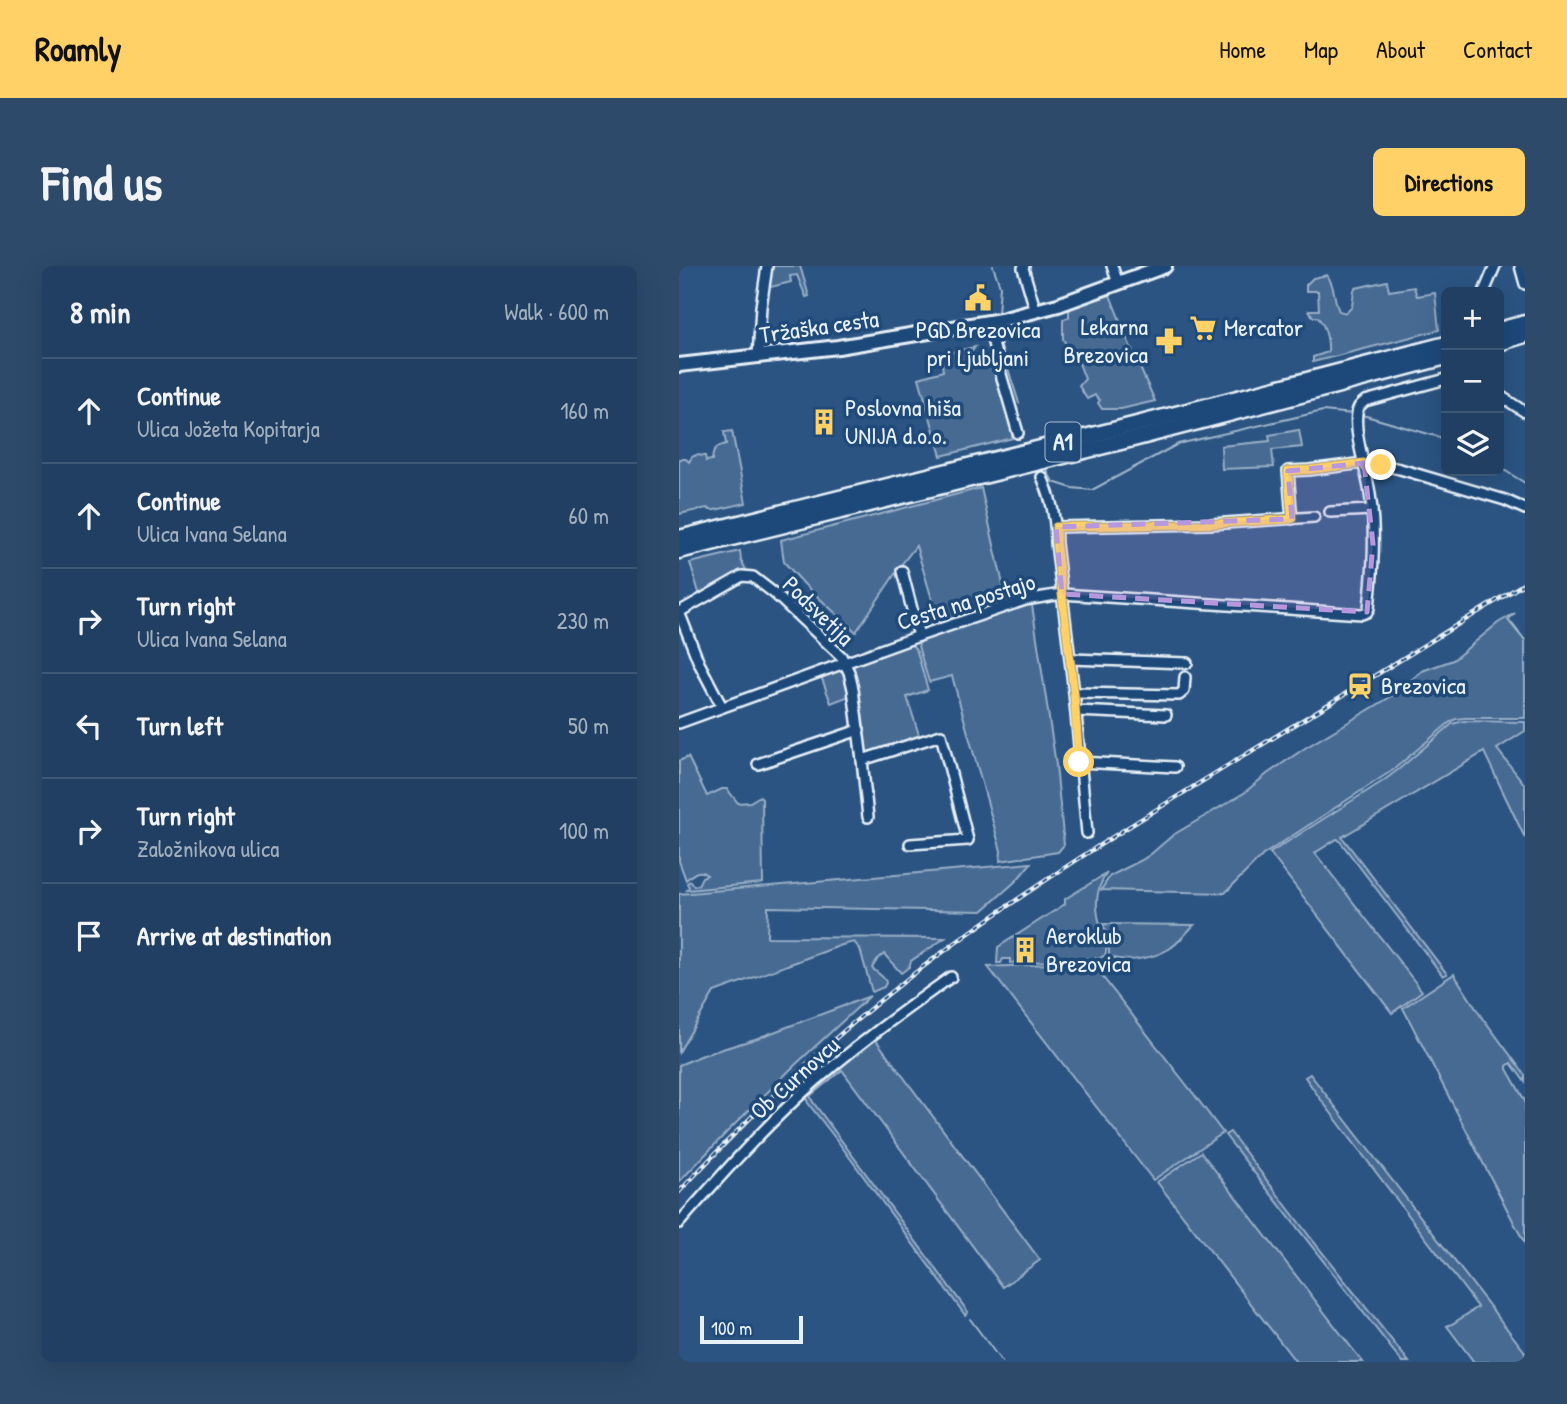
<!DOCTYPE html>
<html lang="en">
<head>
<meta charset="utf-8">
<style>
  :root { --surface:#203f62; --page:#2d4a6b; --text:#f1f3f6; --muted:#a2afbe; --line:#3d5877; --accent:#ffd166 }
  body { margin:0; font-family:"Patrick Hand",sans-serif; background:var(--page); color:var(--text) }
  .controls { position:absolute; right:21px; top:21px; display:grid; overflow:hidden; border-radius:10px; box-shadow:0 7px 28px #0002 }
  .controls button { width:63px; height:63px; display:grid; place-items:center; padding:0; border:0; border-bottom:2px solid var(--line); background:var(--surface); color:var(--text); font:35px sans-serif }
  .scale { position:absolute; left:21px; bottom:18px; width:103px; box-sizing:border-box; padding-left:7px; border:4px solid #e8f1f8; border-top:0; font-size:19px; line-height:24px; white-space:nowrap; color:#e8f1f8; -webkit-text-stroke:5px #1f4a7a; paint-order:stroke }
  .stop { position:absolute; width:21px; height:21px; margin:-16px; border:5px solid #ffd166; border-radius:50%; background:#fff }
  .stop.end { background:#ffd166; border-color:#fff; box-shadow:0 2px 7px #0008 }
  .list { margin:0; padding:0; list-style:none }
  h2 { display:flex; justify-content:space-between; align-items:center; height:91px; margin:0; padding:0 28px; font-size:30px }
  h2 small { font-size:23px; font-weight:400; color:var(--muted) }
  .list li { display:grid; grid-template-columns:46px 1fr auto; gap:21px; align-items:center; box-sizing:border-box; height:105px; padding:0 28px; border-top:2px solid var(--line) }
  .list b { display:block; font-size:26px; white-space:nowrap }
  .list p { margin:0; font-size:23px; white-space:nowrap; color:var(--muted) }
  .list em { font-size:23px; font-style:normal; color:var(--muted) }
  .icon { flex:none; width:38px; height:38px; fill:none; stroke:currentColor; stroke-width:2; stroke-linecap:round; stroke-linejoin:round }
  .map { position:relative; flex:none; width:846px; height:1096px; overflow:hidden; border-radius:10px }
  header { display:flex; align-items:center; gap:42px; box-sizing:border-box; height:98px; padding:0 35px; background:var(--accent); color:#111 }
  header strong { font-size:33px }
  nav { display:flex; gap:38px; margin-inline-start:auto; font-size:24px }
  .intro { display:flex; align-items:center; justify-content:space-between; box-sizing:border-box; height:168px; padding:0 42px }
  h1 { margin:0; font-size:49px }
  .button { padding:18px 32px; border-radius:10px; background:var(--accent); color:#111; font-size:24px; font-weight:700 }
  main { display:flex; gap:42px; padding:0 42px }
  aside { flex:1; background:var(--surface); border-radius:10px; box-shadow:0 7px 28px #0002 }
  .map>svg:first-child { display:block }
  .green { fill:#476b93; stroke:#98aec6; stroke-width:2 }
  .lines { fill:none; stroke-linecap:round; stroke-linejoin:round }
  .stream { stroke:#a0b6cb; stroke-width:2 }
  .minor-casing { stroke:#e8f1f8; stroke-width:14 }
  .major-casing { stroke:#e8f1f8; stroke-width:18 }
  .highway-casing { stroke:#e8f1f8; stroke-width:19 }
  .minor { stroke:#1f4a7a; stroke-width:9 }
  .major { stroke:#1f4a7a; stroke-width:12 }
  .highway { stroke:#1f4a7a; stroke-width:14 }
  .rail-casing { stroke:#e8f1f8; stroke-width:4.5 }
  .rail { stroke:#1f4a7a; stroke-width:2; stroke-dasharray:5; stroke-linecap:butt }
  .route { stroke:#ffd166; stroke-width:9 }
  .marked { fill:#b798de; fill-opacity:0.2; stroke:#b798de; stroke-width:5; stroke-dasharray:14 9; stroke-linejoin:round }
  .labels { text-anchor:middle; stroke-width:7; stroke-linejoin:round; paint-order:stroke }
  .shield { fill:#1f4a7a; stroke:#acbfd2; stroke-width:2 }
  .shield-label { font-size:23px; font-weight:bold; fill:#e8f1f8 }
  .street-label { font-size:24px; fill:#e8f1f8; stroke:#1f4a7a }
  .poi-label { font-size:24px; fill:#e8f1f8; stroke:#1f4a7a; text-anchor:start }
</style>
</head>
<body>
<header>
<strong>Roamly</strong>
<nav><a>Home</a><a>Map</a><a>About</a><a>Contact</a></nav>
</header>
<div class="intro"><h1>Find us</h1><a class="button">Directions</a></div>
<main>
<aside>
<h2>8 min<small>Walk · 600 m</small></h2>
<ul class="list">
<li><svg class="icon" aria-label="ahead" viewBox="0 0 24 24"><path d="M12 20V5M6 11l6-6 6 6"/></svg><div><b>Continue</b><p>Ulica Jožeta Kopitarja</p></div><em>160 m</em></li>
<li><svg class="icon" aria-label="ahead" viewBox="0 0 24 24"><path d="M12 20V5M6 11l6-6 6 6"/></svg><div><b>Continue</b><p>Ulica Ivana Selana</p></div><em>60 m</em></li>
<li><svg class="icon" aria-label="right" viewBox="0 0 24 24"><path d="M7 20v-9h11M14 6l5 5-5 5"/></svg><div><b>Turn right</b><p>Ulica Ivana Selana</p></div><em>230 m</em></li>
<li><svg class="icon" aria-label="left" viewBox="0 0 24 24"><path d="M17 20v-9H6M10 6l-5 5 5 5"/></svg><div><b>Turn left</b></div><em>50 m</em></li>
<li><svg class="icon" aria-label="right" viewBox="0 0 24 24"><path d="M7 20v-9h11M14 6l5 5-5 5"/></svg><div><b>Turn right</b><p>Založnikova ulica</p></div><em>100 m</em></li>
<li><svg class="icon" aria-label="arrive" viewBox="0 0 24 24"><path d="M6 21V4h12l-3 4 3 4H6"/></svg><div><b>Arrive at destination</b></div></li>
</ul>
</aside>
<div class="map">
<svg width="846" height="1096" viewBox="0 0 846 1096">
  <rect width="100%" height="100%" fill="#2b5482"/>
  <filter id="ink" filterUnits="userSpaceOnUse"><feTurbulence type="fractalNoise" baseFrequency=".0143" numOctaves="2"/><feDisplacementMap in="SourceGraphic" scale="14" xChannelSelector="R" yChannelSelector="G"/><feConvolveMatrix kernelMatrix="1 2 1 2 8 2 1 2 1" color-interpolation-filters="sRGB"/></filter>
  <g filter="url(#ink)">
    <!-- green -->
    <g class="green">
      <polygon points="95,0 121,0 130,30 127,31 118,9 111,10 112,16 92,21 89,19 90,2"/>
      <path d="M648 9C657 21 654 33 660 45L667 47 673 41 675 24 677 22 708 15 710 25 735 21 738 30 756 27 760 64 634 96V91L649 86C650 76 646 57 638 51H634L630 44H640L639 25H627V19L634 12Z"/>
      <polygon points="431,29 449,75 476,135 442,143 423,143 419,137 421,134 416,129 408,133 400,120 406,113 398,92 396,83 389,82 384,73 384,54 390,51 390,45 392,42"/>
      <polygon points="296,81 291,88 293,96 299,97 306,95 307,99 315,102 318,107 334,172 262,190 240,112 264,105 262,92 271,89 272,86"/>
      <polygon points="620,164 623,181 593,184 595,201 543,203 542,180 591,175 590,169"/>
      <path d="M53 165 67 237 36 244H31L28 242 0 248V193H7L10 196 13 191 17 189 26 190 27 195 33 194C34 184 36 181 47 178L45 166Z"/>
      <polygon points="302,222 328,336 261,360 237,280 222,299 177,366 126,319 105,296 102,274"/>
      <polygon points="61,285 62,294 68,306 21,330 11,297"/>
      <polygon points="346,339 353,339 377,499 385,579 379,586 321,595 322,585 273,410 250,416 239,380 243,373"/>
      <polygon points="836,347 829,354 846,375 846,452 786,452 777,453 771,456 714,504 584,589 546,627 422,624 431,610 463,594 472,588 494,569 565,527 588,508 626,482 713,430 743,405 774,394 819,357"/>
      <polygon points="229,378 234,380 238,386 249,424 228,431 241,472 186,491 172,400"/>
      <polygon points="162,403 165,403 173,429 152,437 142,410"/>
      <polygon points="785,455 846,456 846,465 818,483 846,519 846,572 805,486 663,571 768,708 764,710 660,574 658,573 636,587 743,725 713,747 591,587 704,515 720,503 773,458"/>
      <path d="M9 491 28 530 43 523H48L59 537 71 536 81 530 83 533 84 617 8 624 10 621 8 617 11 615 15 620 19 619 23 611 28 609C19 602 14 608 7 614L0 595V495Z"/>
      <polygon points="352,597 337,615 303,645 89,641 88,671 266,672 232,695 230,701 222,707 205,688 198,694 193,702 206,713 207,717 205,721 193,726 181,683 175,676 163,679 35,726 0,786 0,628"/>
      <path d="M428 607C416 623 416 643 422 661 425 671 430 679 426 689L421 692 354 696 353 675H340V696L331 697V693H324L322 697H318L319 681 386 638V633Z"/>
      <path d="M424 658 515 659C507 667 500 677 490 683 475 692 447 698 430 690V676Z"/>
      <polygon points="412,696 517,831 544,867 474,914 309,701"/>
      <polygon points="775,708 805,755 806,755 846,809 846,816 832,797 828,800 828,803 846,835 846,978 724,742"/>
      <polygon points="259,722 258,727 227,749 197,774 361,994 324,1021 163,804 131,830 134,836 289,1046 286,1049 160,877 129,837 126,828"/>
      <polygon points="191,730 115,800 49,865 0,916 0,799 24,789 76,773"/>
      <polygon points="631,808 846,1086 846,1096 795,1096 768,1060 773,1058 799,1041 640,831 626,811"/>
      <polygon points="551,866 628,967 730,1096 723,1096 546,869"/>
      <polygon points="522,886 672,1081 684,1096 617,1096 478,916"/>
    </g>
    <g class="lines">
      <!-- stream -->
      <g class="stream">
        <polyline points="314,0 321,20 319,48"/>
        <polyline points="320,60 322,81 340,137"/>
        <polyline points="680,148 767,173"/>
        <polyline points="820,201 846,217"/>
        <polyline points="367,203 374,216 393,222 413,224 499,178 644,145 674,148"/>
        <polyline points="830,354 846,374"/>
        <polyline points="291,1053 323,1096"/>
      </g>
      <!-- minor casing -->
      <g class="minor-casing">
        <g id="minor">
          <polyline points="345,0 344,2 357,46"/>
          <polyline points="433,0 439,17"/>
          <polyline points="841,0 846,18"/>
          <polyline points="805,26 816,0"/>
          <polyline points="309,57 321,105 339,167"/>
          <polyline points="79,91 82,41 88,0"/>
          <polyline points="820,129 846,146"/>
          <polyline points="687,202 702,199 721,203 826,234 846,243"/>
          <path d="M363 211C372 231 377 255 377 277L395 427 408 567"/>
          <polyline points="651,246 693,244"/>
          <polyline points="613,253 609,205 630,204 685,197"/>
          <polyline points="377,261 532,258 635,251"/>
          <polyline points="223,305 240,370"/>
          <polyline points="0,346 63,310 74,311 96,328 162,390 170,406 174,423 183,494 262,469 289,574 231,578"/>
          <polyline points="0,346 20,397 43,441"/>
          <polyline points="391,393 508,397"/>
          <polyline points="395,427 500,429 505,425 506,411"/>
          <polyline points="397,445 487,449"/>
          <path d="M0 457 240 370 346 334 383 328 683 348 688 346 690 342C694 305 697 266 691 228 688 206 675 169 678 148 678 142 681 139 686 135L767 113"/>
          <polyline points="183,494 189,551"/>
          <polyline points="400,496 496,501"/>
          <polyline points="79,498 180,464"/>
          <path d="M0 957C39 913 78 869 121 829 168 786 220 748 272 711"/>
        </g>
      </g>
      <!-- major casing -->
      <g class="major-casing">
        <polyline id="major" points="0,99 159,81 322,54 379,39 486,0"/>
      </g>
      <!-- highway casing -->
      <g class="highway-casing">
        <g id="highway">
          <polyline points="820,64 846,57"/>
          <polyline points="820,77 846,69"/>
          <polyline points="0,272 458,158 767,78"/>
          <polyline points="0,285 458,172 767,91"/>
        </g>
      </g>
      <!-- minor -->
      <use href="#minor" class="minor"/>
      <!-- major -->
      <use href="#major" class="major"/>
      <!-- highway -->
      <use href="#highway" class="highway"/>
      <!-- rail casing -->
      <g class="rail-casing">
        <path id="rail" d="M0 926C71 849 148 775 232 710 345 623 468 549 589 475 675 423 760 370 846 317"/>
      </g>
      <!-- rail -->
      <use href="#rail" class="rail"/>
    </g>
  </g>
  <g class="lines" filter="url(#ink)">
    <!-- route -->
    <polyline class="route" points="400,496 395,427 377,277 377,261 532,258 613,253 609,205 630,204 685,197 687,202 702,199"/>
  </g>
  <!-- marked area -->
  <path class="marked" d="M685 197 694 278 688 346 383 328 377 261 613 253 609 205Z"/>
  <!-- icons -->
  <defs>
    <g id="civic-bare" transform="scale(2.1)"><path d="M-.6-6.5H3V-4.5H.6V-3L4-1V1h2V6H-6V1h2V-1L-.6-3ZM-1.2 2.5V6h2.4V2.5Z" fill="#ffd166" stroke="#1f4a7a" stroke-width="2.5" paint-order="stroke"/></g>
    <g id="supermarket-bare" transform="scale(2.1)"><path d="M-6-5.5h2.5l.6 2H6L4.5 2H-2.5L-4.4-4H-6ZM-1.5 3.2a1.3 1.3 0 1 0 .1 0ZM3 3.2a1.3 1.3 0 1 0 .1 0Z" fill="#ffd166" stroke="#1f4a7a" stroke-width="2.5" paint-order="stroke"/></g>
    <g id="pharmacy-bare" transform="scale(2.1)"><path d="M-2-6h4v4h4v4h-4v4h-4v-4h-4v-4h4Z" fill="#ffd166" stroke="#1f4a7a" stroke-width="2.5" paint-order="stroke"/></g>
    <g id="building-bare" transform="scale(2.1)"><path d="M-4-6H4V6H1V3H-1V6H-4ZM-2.5-4.3h1.7v1.8h-1.7ZM.8-4.3h1.7v1.8H.8ZM-2.5-1h1.7V.8h-1.7ZM.8-1h1.7V.8H.8Z" fill="#ffd166" stroke="#1f4a7a" stroke-width="2.5" paint-order="stroke"/></g>
    <g id="station-bare" transform="scale(2.1)"><path d="M-3-6H3Q5-6 5-4V2Q5 4 3 4L4.5 6H3L1.5 4h-3L-3 6H-4.5L-3 4Q-5 4-5 2V-4Q-5-6-3-6ZM-3.5-4v3h7v-3ZM-3.5 1v1.5H-2V1ZM2 1v1.5H3.5V1Z" fill="#ffd166" stroke="#1f4a7a" stroke-width="2.5" paint-order="stroke"/></g>
  </defs>
  <g fill-rule="evenodd">
    <use href="#civic-bare" x="299" y="32"/>
    <use href="#supermarket-bare" x="524" y="62"/>
    <use href="#pharmacy-bare" x="490" y="75"/>
    <use href="#building-bare" x="145" y="156"/>
    <use href="#station-bare" x="681" y="420"/>
    <use href="#building-bare" x="346" y="684"/>
  </g>
  <g class="labels">
    <!-- shield labels -->
    <rect class="shield" x="366.5" y="156.5" width="35" height="39" rx="5"/>
    <g class="shield-label">
      <text x="384" y="184">A1</text>
    </g>
    <!-- street labels -->
    <g class="street-label">
      <text transform="translate(140 61) rotate(-8)" y="8">Tržaška cesta</text>
      <text transform="translate(287 336) rotate(-17)" y="8">Cesta na postajo</text>
      <text transform="translate(139 345) rotate(44)" y="8">Podsvetija</text>
      <text transform="translate(116 812) rotate(-42)" y="8">Ob Curnovcu</text>
    </g>
    <!-- poi labels -->
    <g class="poi-label">
      <text x="469" y="69" text-anchor="end">Lekarna<tspan x="469" dy="28">Brezovica</tspan></text>
      <text x="545" y="70">Mercator</text>
      <text x="299" y="72" text-anchor="middle">PGD Brezovica<tspan x="299" dy="28">pri Ljubljani</tspan></text>
      <text x="166" y="150">Poslovna hiša<tspan x="166" dy="28">UNIJA d.o.o.</tspan></text>
      <text x="702" y="428">Brezovica</text>
      <text x="367" y="678">Aeroklub<tspan x="367" dy="28">Brezovica</tspan></text>
    </g>
  </g>
</svg>
<div class="controls">
<button>+</button>
<button>−</button>
<button><svg class="icon" aria-label="layers" viewBox="0 0 24 24"><path d="M12 4l9 5-9 5-9-5zM3 14l9 5 9-5"/></svg></button>
</div>
<div class="scale">100 m</div>
<div class="stop" style="left:400px;top:496px"></div>
<div class="stop end" style="left:702px;top:199px"></div>
</div>
</main>
</body>
</html>
